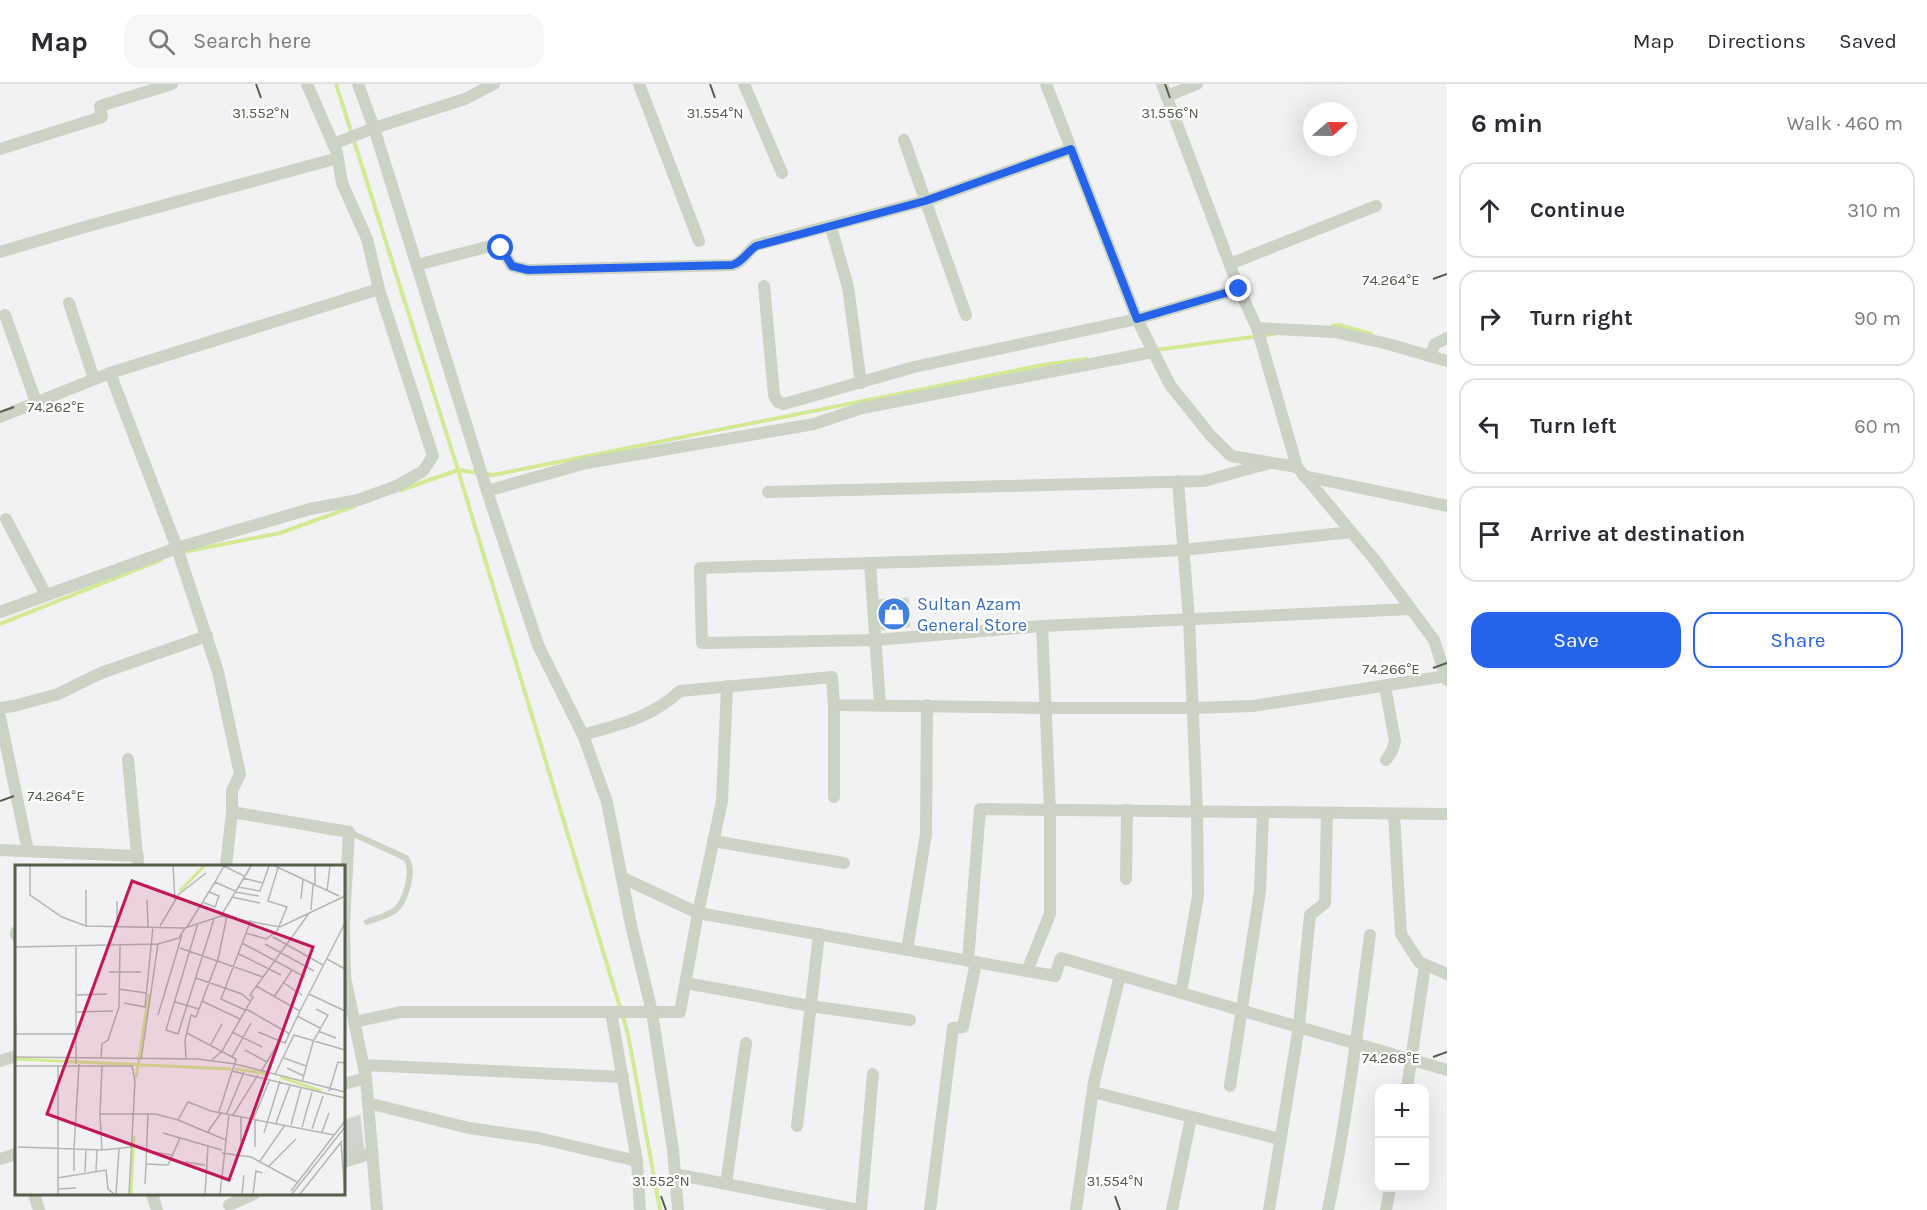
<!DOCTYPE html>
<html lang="en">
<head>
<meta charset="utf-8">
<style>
  :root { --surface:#fff; --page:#f7f7f7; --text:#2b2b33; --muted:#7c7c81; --line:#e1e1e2; --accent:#2563eb }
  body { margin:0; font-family:Karla,sans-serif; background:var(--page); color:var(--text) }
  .controls { position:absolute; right:18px; bottom:18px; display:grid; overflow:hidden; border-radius:12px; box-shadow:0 6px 24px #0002 }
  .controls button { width:54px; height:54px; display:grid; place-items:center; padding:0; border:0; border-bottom:2px solid var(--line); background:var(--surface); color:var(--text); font:30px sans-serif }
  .compass { position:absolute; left:1303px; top:18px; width:54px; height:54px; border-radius:50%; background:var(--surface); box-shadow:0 6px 24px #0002; rotate:70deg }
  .stop { position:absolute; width:18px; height:18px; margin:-14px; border:4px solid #2563eb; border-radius:50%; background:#fff }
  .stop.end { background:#2563eb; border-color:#fff; box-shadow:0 2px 6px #0008 }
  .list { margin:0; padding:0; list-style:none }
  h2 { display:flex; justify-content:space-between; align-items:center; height:78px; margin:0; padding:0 24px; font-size:26px }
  h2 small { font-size:20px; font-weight:400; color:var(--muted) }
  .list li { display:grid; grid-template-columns:39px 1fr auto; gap:18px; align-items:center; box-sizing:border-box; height:96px; margin:0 12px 12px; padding:0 12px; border:2px solid var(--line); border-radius:18px }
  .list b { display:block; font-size:22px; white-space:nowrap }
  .list em { font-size:20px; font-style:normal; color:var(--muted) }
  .actions { display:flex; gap:12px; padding:18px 24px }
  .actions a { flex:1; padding:14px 0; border:2px solid var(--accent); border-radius:18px; text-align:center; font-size:21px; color:var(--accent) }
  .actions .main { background:var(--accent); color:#fff }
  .icon { flex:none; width:33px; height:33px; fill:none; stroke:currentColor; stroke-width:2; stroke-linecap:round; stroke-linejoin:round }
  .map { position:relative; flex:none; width:1447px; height:1126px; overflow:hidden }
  header { display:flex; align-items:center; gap:36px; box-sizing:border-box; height:84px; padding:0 30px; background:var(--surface); border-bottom:2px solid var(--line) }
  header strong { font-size:28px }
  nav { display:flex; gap:33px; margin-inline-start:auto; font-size:21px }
  .search { width:420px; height:54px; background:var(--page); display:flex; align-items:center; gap:15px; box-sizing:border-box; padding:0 21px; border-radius:18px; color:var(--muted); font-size:22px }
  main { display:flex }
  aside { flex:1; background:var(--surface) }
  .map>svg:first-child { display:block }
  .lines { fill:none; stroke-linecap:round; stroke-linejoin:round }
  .stream { stroke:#d1ea93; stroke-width:4 }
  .building { fill:#ced4cc; stroke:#d8ddd7; stroke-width:1.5 }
  .lane { stroke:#cbd3c4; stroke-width:6 }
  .street { stroke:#cbd3c4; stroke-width:12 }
  .route { stroke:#2563eb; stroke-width:8 }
  .ticks { fill:none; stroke:#545f4a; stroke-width:2 }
  .labels { text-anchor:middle; stroke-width:4.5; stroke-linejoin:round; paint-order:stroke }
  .shop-label { font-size:18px; fill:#366cbe; stroke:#fff; text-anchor:start }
  .inset-river { fill:none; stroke:#d1ea93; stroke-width:3 }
  .inset-road { fill:none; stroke:#b3b7b0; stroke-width:1.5 }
  .view { fill:#c2185b; fill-opacity:0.15; stroke:#c2185b; stroke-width:3 }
  .inset-edge { fill:none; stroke:#545f4a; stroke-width:3 }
  .ticks-label { font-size:15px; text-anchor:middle; fill:#545f4a; stroke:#fff; stroke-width:4.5; stroke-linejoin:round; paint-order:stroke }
</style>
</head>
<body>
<header>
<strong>Map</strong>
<div class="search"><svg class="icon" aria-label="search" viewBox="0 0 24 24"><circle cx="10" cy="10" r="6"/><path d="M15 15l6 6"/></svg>Search here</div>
<nav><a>Map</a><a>Directions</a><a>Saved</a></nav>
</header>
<main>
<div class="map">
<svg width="1447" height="1126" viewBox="0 0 1447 1126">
  <rect width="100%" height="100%" fill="#f2f2f4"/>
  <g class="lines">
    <!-- stream -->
    <g class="stream">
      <polyline points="336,0 458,386 628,950 660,1126"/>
      <polyline points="1332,242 1339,241 1371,250"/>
      <polyline points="1156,266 1274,250"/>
      <polyline points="401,406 458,386 493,391 1043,281 1086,275"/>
      <polyline points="183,468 280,449 355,422"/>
      <polyline points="0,540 161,476"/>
    </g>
  </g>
  <!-- building -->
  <g class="building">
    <polygon points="908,514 910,543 880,546 877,516"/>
    <polygon points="360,1031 364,1066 344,1074 344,1036"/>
  </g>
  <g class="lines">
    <!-- lane -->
    <path class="lane" d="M349 748 406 774C415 786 406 818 394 827 386 832 375 835 367 838"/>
    <!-- street -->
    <g class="street">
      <polyline points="358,0 374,44 487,407 538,561 583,651 607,718 631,841 652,928 680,928 698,829 722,717 727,602"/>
      <polyline points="639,0 699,157"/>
      <polyline points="744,0 782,89"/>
      <polyline points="1046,0 1137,235 1170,301 1211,352 1231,372 1297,383"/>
      <polyline points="1162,0 1239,205 1257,244 1297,383 1374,475 1434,556 1447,596"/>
      <polyline points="1167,12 1197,0"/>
      <polyline points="904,56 966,231"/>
      <polyline points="333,60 374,44 465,15 494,0"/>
      <polyline points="0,65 102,33 100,22 172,0"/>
      <polyline points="831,143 848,203 861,299"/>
      <polyline points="0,168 88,142 338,74"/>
      <polyline points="1230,180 1376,122"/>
      <path d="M417 181 494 161 501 164 512 182 528 186 733 181C743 178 747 168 756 161L925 117 1071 65"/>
      <polyline points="764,202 774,311 778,318 784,320 914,283 1137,235 1239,205"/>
      <polyline points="69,219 94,295"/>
      <polyline points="5,231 36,318"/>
      <polyline points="1257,244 1335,248 1388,260 1447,277"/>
      <polyline points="1430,272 1435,260 1447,254"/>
      <polyline points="0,333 110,289"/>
      <polyline points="1304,392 1447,422"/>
      <polyline points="1178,397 1189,535 1197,727 1198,812 1181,909"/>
      <polyline points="487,407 586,379 814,340 862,324 1153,268"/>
      <polyline points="768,408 1204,397 1270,379"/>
      <polyline points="6,435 46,511"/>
      <polyline points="1351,448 1183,466 1004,475 700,484 702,559 876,556 1042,542 1411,525"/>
      <polyline points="870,479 880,621"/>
      <polyline points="0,528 177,464 310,425 358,416 397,402 423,387 433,372 379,205 367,155 342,99 337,69 307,0"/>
      <polyline points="1385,602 1395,657 1392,667 1386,676"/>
      <polyline points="834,621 834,713"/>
      <polyline points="0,624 18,621 58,610 101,589 207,552"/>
      <polyline points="0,633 28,767"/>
      <path d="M583 651C620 640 651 634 680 607L832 593 834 621 1045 624H1193L1253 622 1446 592"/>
      <polyline points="128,675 138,782"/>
      <polyline points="1394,730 1401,850 1419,878 1447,890"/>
      <polyline points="713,757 844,779"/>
      <polyline points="0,766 138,772"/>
      <polyline points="226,782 232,728"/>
      <polyline points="623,794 698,829 1055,892 1061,874 1447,986"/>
      <polyline points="1126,795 1127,726"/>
      <polyline points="16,848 16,851"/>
      <polyline points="907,866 926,750 927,621"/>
      <polyline points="968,877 980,725 1447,730"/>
      <polyline points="1027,887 1050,830 1050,726 1042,542"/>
      <polyline points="686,899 810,922 910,936"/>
      <polyline points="354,938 401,928 611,928"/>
      <polyline points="0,977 16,972"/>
      <polyline points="364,981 623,993"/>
      <polyline points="344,1000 366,994"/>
      <polyline points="1230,1002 1260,807 1263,728"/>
      <polyline points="1407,1004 1425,881"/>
      <polyline points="1093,1008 1280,1055"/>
      <polyline points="368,1019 469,1044 538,1054 637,1077"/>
      <polyline points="797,1042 819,850"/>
      <polyline points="0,1075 16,1070"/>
      <polyline points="344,1078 372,1069"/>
      <polyline points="675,1090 859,1126"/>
      <polyline points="726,1100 746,959"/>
      <polyline points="34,1110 39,1126"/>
      <polyline points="152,1110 157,1126"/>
      <polyline points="229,1121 254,1110"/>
      <polyline points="377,1126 366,994 345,893 344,840 349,748 232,728 232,707 240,690 218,588 177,464 110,289 379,205"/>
      <polyline points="640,1126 637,1077 611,928 652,928 673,1066 678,1126"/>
      <polyline points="861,1126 873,990"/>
      <polyline points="930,1126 953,944 963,943 976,878"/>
      <polyline points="1076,1126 1094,998 1120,891"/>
      <polyline points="1172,1126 1191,1034"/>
      <polyline points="1269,1126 1299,942 1310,831 1325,819 1327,729"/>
      <path d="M1328 1126C1347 1035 1358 943 1370 851"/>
      <polyline points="1386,1126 1390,1104"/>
    </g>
  </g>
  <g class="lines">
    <!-- route -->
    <path class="route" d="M501 164 512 182 528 186 732 181C743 178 747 168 756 162L925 117 1071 65 1137 235 1239 205"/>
  </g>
  <!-- ticks -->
  <path class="ticks" d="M256 0 261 14M710 0 715 14M1165 0 1170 14M1433 195 1447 190M0 328 14 323M1433 584 1447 579M0 717 14 712M1433 973 1447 968M661 1112 666 1126M1115 1112 1120 1126"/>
  <!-- icons -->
  <defs>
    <g id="shop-disc" transform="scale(1.725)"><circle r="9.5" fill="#3f7fe0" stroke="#fff"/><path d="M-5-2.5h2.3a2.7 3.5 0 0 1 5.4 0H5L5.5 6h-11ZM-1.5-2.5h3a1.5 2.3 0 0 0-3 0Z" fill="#fff"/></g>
  </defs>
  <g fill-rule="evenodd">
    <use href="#shop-disc" x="894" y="530"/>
  </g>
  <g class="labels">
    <!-- shop labels -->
    <g class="shop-label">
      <text x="917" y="526">Sultan Azam<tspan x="917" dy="21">General Store</tspan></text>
    </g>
  </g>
  <!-- overview -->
  <g transform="translate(15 781)">
    <rect width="330" height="330" fill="#f2f2f4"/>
    <path class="inset-river" d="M165 26 189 1M0 194 216 204M220 204 254 209M265 212 306 226M121 213 134 129M116 329 119 271"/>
    <path class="inset-road" d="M15 1V30L47 52 71 61 170 63 206 51 265 62 330 31M158 1 160 35M209 1 229 11M260 1 324 31M300 1V21M228 13 248 18 254 1M200 17 209 1M223 22 245 26 248 18M312 26 315 1M220 27 244 31M217 32 245 38M286 34 288 15M132 35 133 62M102 36V62M187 37 200 42 204 31 194 27M296 45 298 20M206 51 236 1M183 58 151 165 163 169 199 54M71 61V25M145 61 164 29 191 8M172 62 200 17 220 26M231 68 251 74 262 66 272 42 253 36 263 3M258 72 308 100M227 78 290 112M250 79 299 106M0 82 143 79 164 73 170 63M61 82V199M165 83 248 112M224 89 266 110M312 94 330 104M94 107H126M181 113 227 129 235 136M269 118 287 130M241 121 285 146 270 178 243 167M104 124 131 128M294 129 330 146M61 130 92 129M259 132 277 105M187 136 225 154M160 137 184 144M0 138 1 169M109 138 130 142 138 62M231 144 275 169M230 145 206 134 236 55M285 146 330 58M62 147 98 146M143 150 167 70M282 151 305 163M303 166 321 173M217 167 247 182M0 169H61M196 179 207 159M230 185 252 197M0 192 183 194 220 199 221 194 172 168M217 192 236 158M86 193 87 179 93 175 104 142 105 81M269 193 291 201M171 194 170 175 176 150 181 152 203 94 212 51M126 195 143 79M197 195 207 186 238 132 235 130 295 47M64 199 59 284 87 285M87 200 85 249H140L163 255 173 237 196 246 319 270M0 201H117L120 216 114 329M272 203 289 211M247 205 264 177M260 209 279 170 330 185M287 217 298 177 313 150 301 144M314 226 323 197 330 198M330 227 220 199 217 206 330 233M204 247 217 206M212 248 229 207M85 249 87 285 117 282M218 250 243 210M226 252V278M163 255 211 275M238 255 255 214M240 255V282M261 258 275 220M276 260 286 223M287 262 297 227M297 264 308 231M307 267 314 248M148 268 193 281M192 268 206 248M249 268 265 216M326 277 330 329M3 282 59 284V306M133 286 157 290M207 288 236 292 282 317M245 296 270 260M170 297 190 300M131 299 133 248M254 301 281 274M81 306 82 285M70 307 71 284M42 313 91 305 93 324 99 329M130 319 131 299 153 300 165 273M43 324 61 323M276 326 330 256M43 329V200M101 329 104 284M190 329 193 281 207 285M205 329 214 249M227 329 229 310M238 329 241 306 247 308M277 329 330 262M285 329 327 276"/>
    <path class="view" d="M117 16 298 82 214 315 32 249Z"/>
    <rect width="330" height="330" class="inset-edge"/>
  </g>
  <g class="ticks-label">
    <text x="261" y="34">31.552°N</text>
    <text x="715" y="34">31.554°N</text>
    <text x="1170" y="34">31.556°N</text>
    <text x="1391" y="201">74.264°E</text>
    <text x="56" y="328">74.262°E</text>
    <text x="1391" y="590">74.266°E</text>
    <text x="56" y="717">74.264°E</text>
    <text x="1391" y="979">74.268°E</text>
    <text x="661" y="1102">31.552°N</text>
    <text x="1115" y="1102">31.554°N</text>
  </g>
</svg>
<div class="controls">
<button>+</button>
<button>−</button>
</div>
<svg class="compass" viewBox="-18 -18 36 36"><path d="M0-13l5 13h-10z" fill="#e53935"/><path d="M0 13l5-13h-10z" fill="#7c7c81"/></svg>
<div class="stop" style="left:501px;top:164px"></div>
<div class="stop end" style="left:1239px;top:205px"></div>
</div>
<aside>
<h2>6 min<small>Walk · 460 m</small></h2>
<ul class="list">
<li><svg class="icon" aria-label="ahead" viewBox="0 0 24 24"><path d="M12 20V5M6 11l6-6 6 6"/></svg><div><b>Continue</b></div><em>310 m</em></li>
<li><svg class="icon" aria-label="right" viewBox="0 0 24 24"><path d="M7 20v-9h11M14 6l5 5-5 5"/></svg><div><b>Turn right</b></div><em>90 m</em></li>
<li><svg class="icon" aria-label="left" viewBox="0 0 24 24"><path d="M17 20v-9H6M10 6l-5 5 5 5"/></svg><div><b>Turn left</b></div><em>60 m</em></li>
<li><svg class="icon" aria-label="arrive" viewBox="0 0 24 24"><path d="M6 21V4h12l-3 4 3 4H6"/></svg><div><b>Arrive at destination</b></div></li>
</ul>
<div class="actions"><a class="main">Save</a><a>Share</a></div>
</aside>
</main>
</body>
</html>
